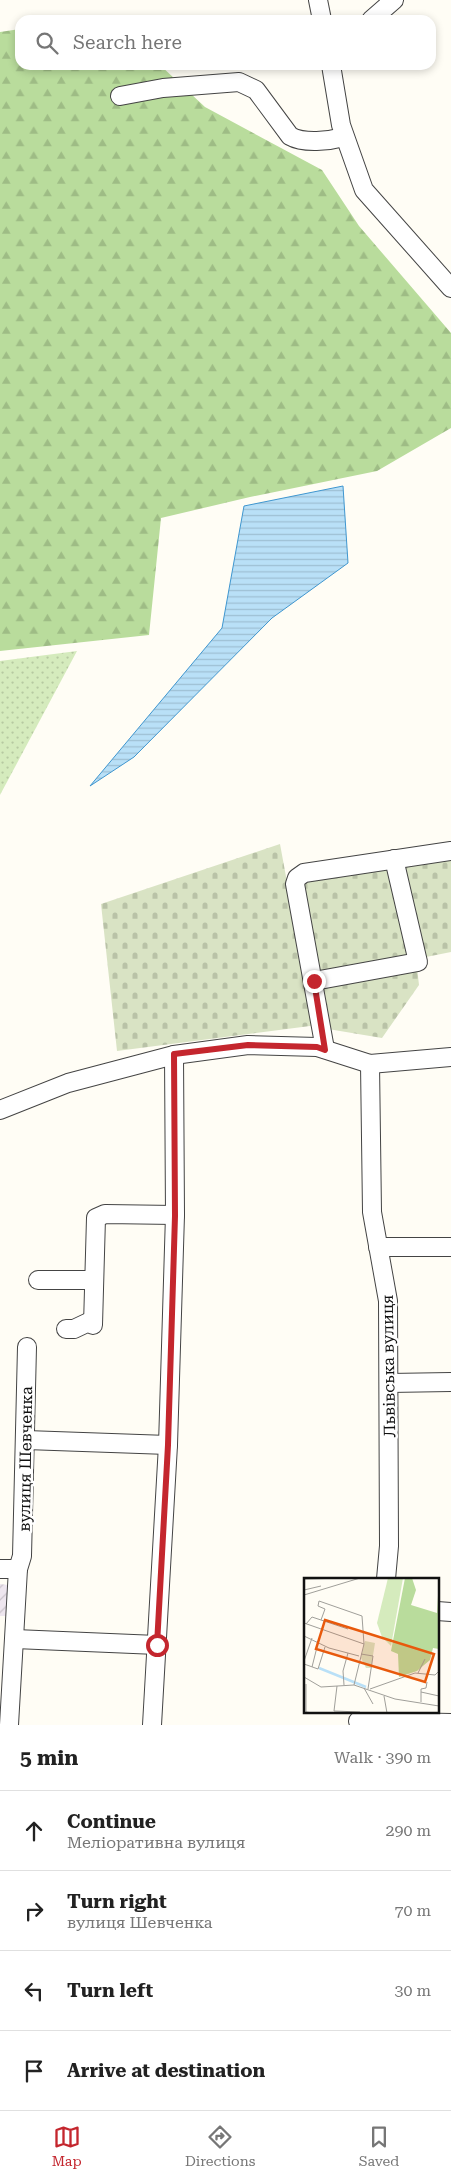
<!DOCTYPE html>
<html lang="en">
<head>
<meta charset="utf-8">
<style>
  :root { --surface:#fff; --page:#f2f2f2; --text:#222; --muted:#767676; --line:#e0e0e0; --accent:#c4262e }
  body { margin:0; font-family:"Roboto Serif",serif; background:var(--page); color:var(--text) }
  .stop { position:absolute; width:15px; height:15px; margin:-11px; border:4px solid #c4262e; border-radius:50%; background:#fff }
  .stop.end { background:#c4262e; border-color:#fff; box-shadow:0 1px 5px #0008 }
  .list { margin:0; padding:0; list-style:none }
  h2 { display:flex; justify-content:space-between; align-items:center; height:65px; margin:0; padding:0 20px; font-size:21px }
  h2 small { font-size:16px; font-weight:400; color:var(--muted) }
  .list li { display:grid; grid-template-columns:32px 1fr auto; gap:15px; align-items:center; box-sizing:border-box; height:80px; padding:0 20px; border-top:1px solid var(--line) }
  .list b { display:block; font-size:19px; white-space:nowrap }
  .list p { margin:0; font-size:16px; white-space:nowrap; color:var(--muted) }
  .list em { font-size:16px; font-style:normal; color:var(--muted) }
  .icon { flex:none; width:28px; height:28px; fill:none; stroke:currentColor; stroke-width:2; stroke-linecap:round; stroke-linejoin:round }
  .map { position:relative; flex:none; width:451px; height:1725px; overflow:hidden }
  .search { position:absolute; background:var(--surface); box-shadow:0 2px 8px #0003; left:15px; right:15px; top:15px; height:55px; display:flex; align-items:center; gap:12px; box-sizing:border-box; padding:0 18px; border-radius:15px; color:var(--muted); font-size:19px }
  .sheet { height:385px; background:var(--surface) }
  nav { display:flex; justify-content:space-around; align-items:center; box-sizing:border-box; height:70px; border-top:1px solid var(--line); background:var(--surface); font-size:14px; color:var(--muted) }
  nav a { display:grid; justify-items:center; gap:2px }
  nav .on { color:var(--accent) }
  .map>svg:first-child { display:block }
  .industrial { fill:url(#industrial-furrows) }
  .grass { fill:url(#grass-dots) }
  .forest { fill:url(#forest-firs) }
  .cemetery { fill:url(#cemetery-stones) }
  .water { fill:url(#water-rules); stroke:#3f96cf }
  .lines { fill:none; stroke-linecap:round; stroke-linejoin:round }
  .minor-casing { stroke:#444; stroke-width:20 }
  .minor { stroke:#fff; stroke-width:18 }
  .route { stroke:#c4262e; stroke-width:6 }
  .labels { text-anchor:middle; stroke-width:5; stroke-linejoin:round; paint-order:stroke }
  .street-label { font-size:16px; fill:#111; stroke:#fff }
  .inset-river { fill:none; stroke:#b9e0f7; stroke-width:2.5 }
  .inset-road { fill:none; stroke:#a09f9a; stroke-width:1 }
  .view { fill:#e8590c; fill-opacity:0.15; stroke:#e8590c; stroke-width:2.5 }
  .inset-edge { fill:none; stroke:#111; stroke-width:2.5 }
</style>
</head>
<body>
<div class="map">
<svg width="451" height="1725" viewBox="0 0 451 1725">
  <defs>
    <pattern id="industrial-furrows" width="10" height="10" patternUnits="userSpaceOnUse" patternTransform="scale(1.25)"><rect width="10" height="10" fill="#eee6ef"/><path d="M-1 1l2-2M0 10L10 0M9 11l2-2" fill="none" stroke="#cbc4cc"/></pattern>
    <pattern id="grass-dots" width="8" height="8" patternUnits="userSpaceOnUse" patternTransform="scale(1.25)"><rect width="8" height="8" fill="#d5ebbd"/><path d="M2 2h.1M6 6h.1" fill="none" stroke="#b6c8a1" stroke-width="1.8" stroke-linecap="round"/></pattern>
    <pattern id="forest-firs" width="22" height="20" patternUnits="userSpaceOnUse" patternTransform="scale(1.25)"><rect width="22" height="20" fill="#b9dc9c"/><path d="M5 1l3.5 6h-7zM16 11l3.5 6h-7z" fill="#9ebc85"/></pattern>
    <pattern id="cemetery-stones" width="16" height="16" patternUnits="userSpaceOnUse" patternTransform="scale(1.25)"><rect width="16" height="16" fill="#d9e3c4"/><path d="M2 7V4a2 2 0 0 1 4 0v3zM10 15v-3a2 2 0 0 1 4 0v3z" fill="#b9c2a7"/></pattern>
    <pattern id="water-rules" width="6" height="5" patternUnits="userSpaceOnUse" patternTransform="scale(1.25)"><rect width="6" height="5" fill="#b9e0f7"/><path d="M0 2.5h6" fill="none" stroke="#9ebfd3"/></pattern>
  </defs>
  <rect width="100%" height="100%" fill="#fffdf5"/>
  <!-- industrial -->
  <polygon class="industrial" points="0,1584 8,1585 8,1616 0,1616"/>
  <!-- grass -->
  <polygon class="grass" points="77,651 0,795 0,661"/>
  <!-- forest -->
  <polygon class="forest" points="20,29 20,65 160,65 205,107 322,170 359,226 451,333 451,428 377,471 250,497 161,518 149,635 0,651 0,32"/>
  <!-- cemetery -->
  <polygon class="cemetery" points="280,844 287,882 451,854 451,952 416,959 419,985 382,1038 310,1026 117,1051 101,904"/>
  <!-- water -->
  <polygon class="water" points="343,486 348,563 272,618 134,757 90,786 222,628 244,506"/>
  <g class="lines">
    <!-- minor casing -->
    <g class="minor-casing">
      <g id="minor">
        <polyline points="318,0 322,20"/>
        <polyline points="371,20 394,0"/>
        <polyline points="331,65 341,125 364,190 451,288"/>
        <path d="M120 96 163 88 239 82 256 90 290 136C304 144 329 141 344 137"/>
        <polyline points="314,981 418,962 394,859"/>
        <polyline points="325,1049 295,884 297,878 304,873 451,851"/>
        <polyline points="370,1064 372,1212 388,1301 389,1546 386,1579"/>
        <polyline points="0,1110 68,1083 174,1055 248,1045 317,1047 370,1064 451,1057"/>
        <polyline points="378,1247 451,1247"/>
        <polyline points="38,1280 94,1280"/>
        <polyline points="93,1325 96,1218 105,1214 175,1215"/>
        <polyline points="66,1329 74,1329 93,1320"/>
        <polyline points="389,1383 451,1382"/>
        <polyline points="26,1440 168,1445"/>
        <polyline points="0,1569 18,1569"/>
        <polyline points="437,1611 451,1612"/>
        <polyline points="15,1639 157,1645"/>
        <polyline points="358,1721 451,1723"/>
        <polyline points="9,1725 18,1569 22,1556 27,1347"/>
        <polyline points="152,1725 168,1445 175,1215 174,1055"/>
      </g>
    </g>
    <!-- minor -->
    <use href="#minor" class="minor"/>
  </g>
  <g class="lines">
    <!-- route -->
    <polyline class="route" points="157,1645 168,1445 175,1216 174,1054 248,1045 317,1047 325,1050 314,981"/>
  </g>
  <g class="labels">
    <!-- street labels -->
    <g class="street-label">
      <text transform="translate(388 1366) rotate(-91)" y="6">Львівська вулиця</text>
      <text transform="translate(25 1459) rotate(-89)" y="6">вулиця Шевченка</text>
    </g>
  </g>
  <!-- overview -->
  <g transform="translate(304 1578)">
    <rect width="135" height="135" fill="#fffdf5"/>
    <path d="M84 0H99L87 68 78 59 73 45Z" fill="#d5ebbd"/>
    <path d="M101 0H108L112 12 107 27 133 35 135 0V71L129 70 126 82 113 93 95 99 94 76 87 73Z" fill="#b9dc9c"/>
    <path d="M61 63 71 65 67 90H62L57 80Z" fill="#d9e3c4"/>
    <path class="inset-river" d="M15 90 62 109"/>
    <path class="inset-road" d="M0 1 42 0M0 12 17 8M0 17 56 0M17 42 21 31 14 28 15 23 58 38 60 66 50 107M0 45 60 66M2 46 8 39 44 51M0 58 25 70 55 78M57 76 69 78 64 111M0 83 8 60M0 86 14 91 21 69M8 89 14 65M114 95 121 81M0 99 17 109 50 107 91 121 135 128M2 106V134L9 135M40 107 39 93 44 75M33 108 30 133 56 134M60 110 69 126M66 111 111 95 131 97 135 93M117 114 135 118M80 118 83 135M117 124V111L122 110 123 104"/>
    <path class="view" d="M21 42 130 76 121 104 12 71Z"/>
    <rect width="135" height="135" class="inset-edge"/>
  </g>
</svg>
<div class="stop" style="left:157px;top:1645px"></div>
<div class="stop end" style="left:314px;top:981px"></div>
<div class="search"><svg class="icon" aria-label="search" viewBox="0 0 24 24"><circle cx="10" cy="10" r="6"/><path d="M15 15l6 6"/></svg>Search here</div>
</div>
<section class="sheet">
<h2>5 min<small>Walk · 390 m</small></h2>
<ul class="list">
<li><svg class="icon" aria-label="ahead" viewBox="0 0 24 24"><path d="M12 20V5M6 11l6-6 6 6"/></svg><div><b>Continue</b><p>Меліоративна вулиця</p></div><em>290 m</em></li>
<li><svg class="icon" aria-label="right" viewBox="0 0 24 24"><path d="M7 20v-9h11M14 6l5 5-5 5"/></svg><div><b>Turn right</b><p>вулиця Шевченка</p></div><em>70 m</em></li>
<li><svg class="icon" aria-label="left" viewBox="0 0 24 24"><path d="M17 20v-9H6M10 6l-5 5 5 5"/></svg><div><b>Turn left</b></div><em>30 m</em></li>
<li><svg class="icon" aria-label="arrive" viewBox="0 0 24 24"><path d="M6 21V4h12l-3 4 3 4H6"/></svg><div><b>Arrive at destination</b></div></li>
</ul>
</section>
<nav>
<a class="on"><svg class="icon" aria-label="map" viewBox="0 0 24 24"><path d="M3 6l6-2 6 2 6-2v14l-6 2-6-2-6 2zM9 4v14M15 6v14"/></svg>Map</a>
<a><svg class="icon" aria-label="directions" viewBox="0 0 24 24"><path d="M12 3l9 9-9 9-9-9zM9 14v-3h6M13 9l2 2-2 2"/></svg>Directions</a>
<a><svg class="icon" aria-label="saved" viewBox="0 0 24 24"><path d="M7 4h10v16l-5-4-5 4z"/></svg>Saved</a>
</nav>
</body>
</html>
